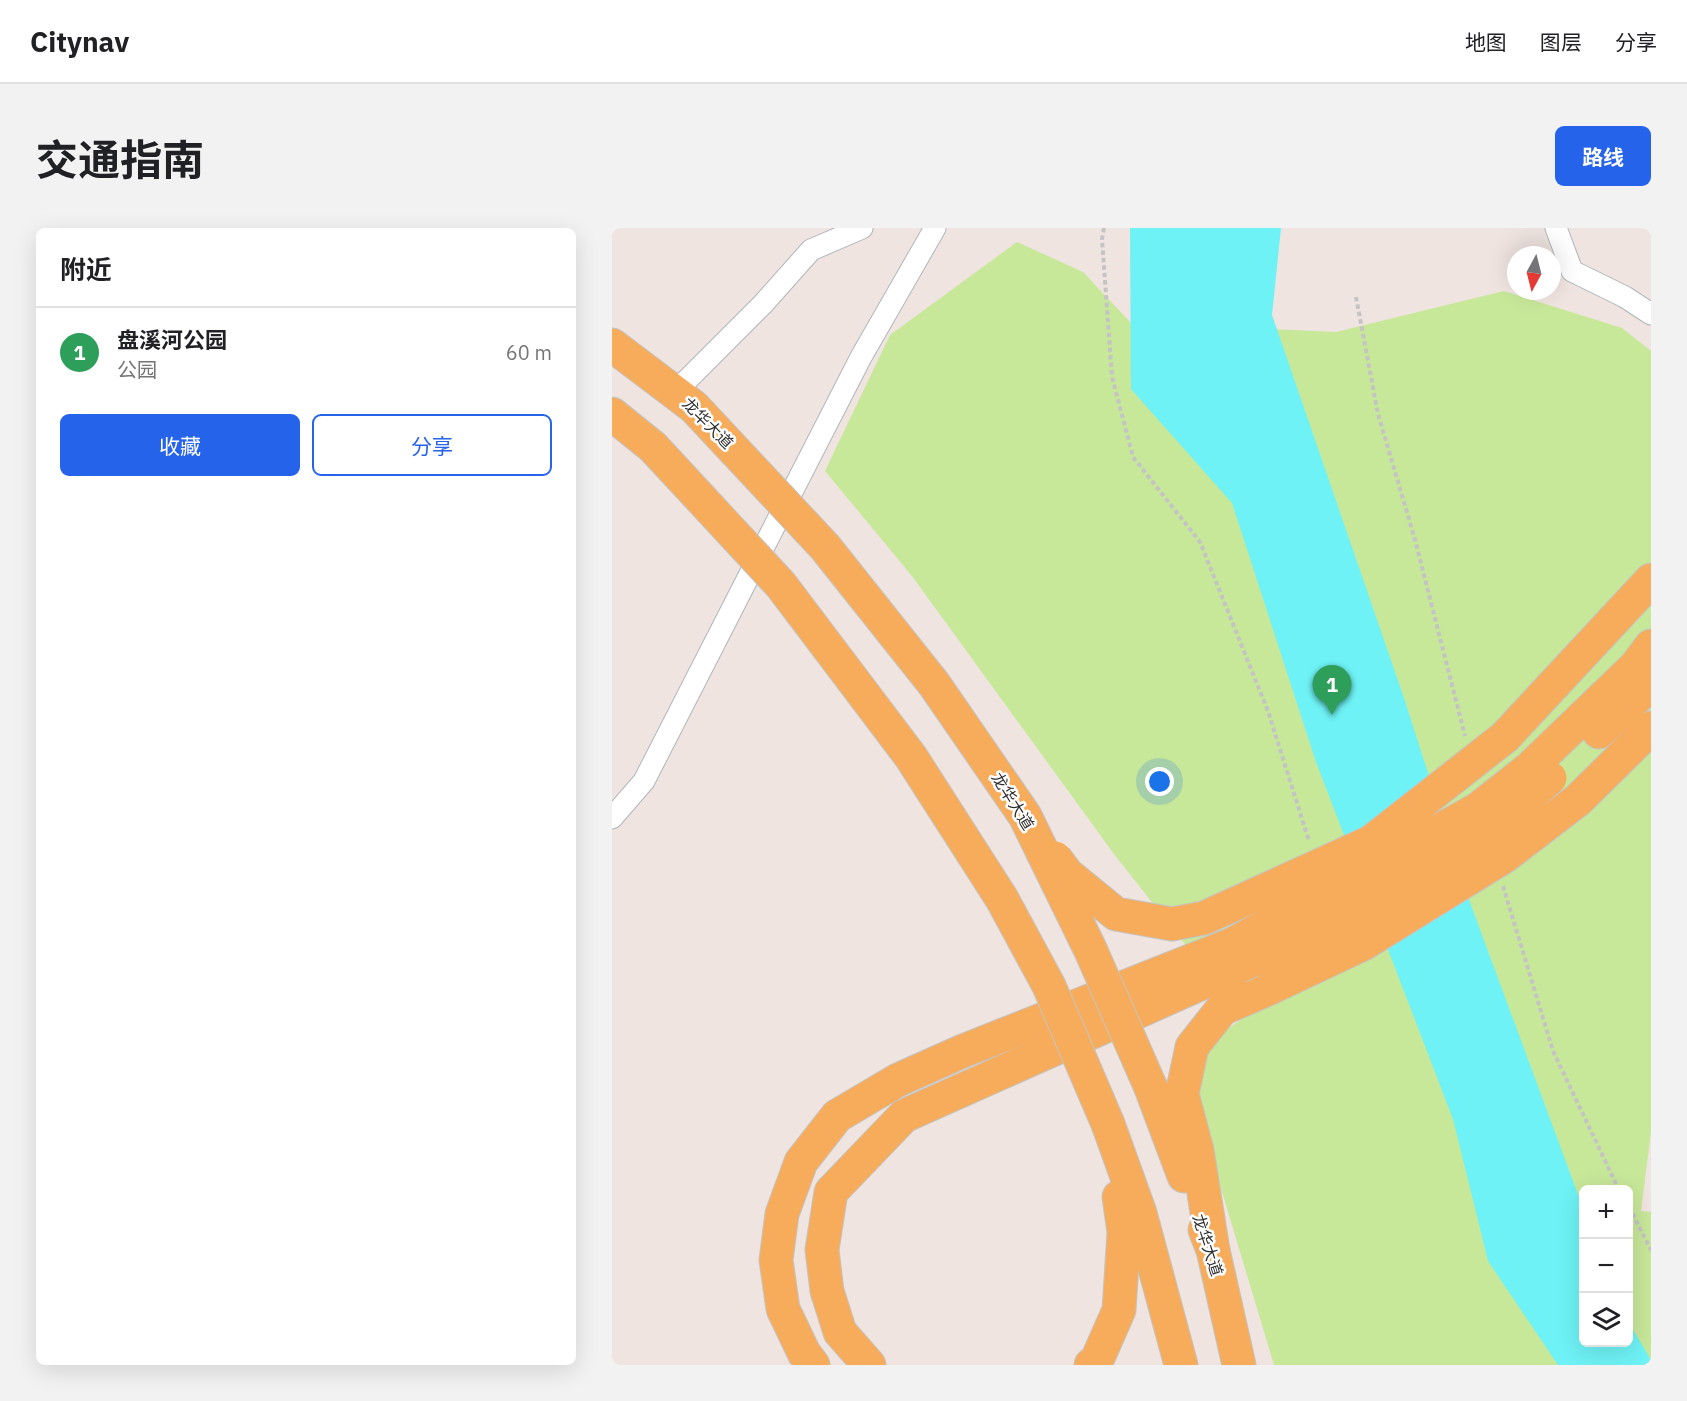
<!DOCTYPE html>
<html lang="zh">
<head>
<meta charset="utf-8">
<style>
  :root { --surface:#fff; --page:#f2f2f2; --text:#202124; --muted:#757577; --line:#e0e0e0; --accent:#2563eb }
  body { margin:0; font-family:"IBM Plex Sans","Noto Sans SC",sans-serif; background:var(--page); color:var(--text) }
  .controls { position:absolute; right:18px; bottom:18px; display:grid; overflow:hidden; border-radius:9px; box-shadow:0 6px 24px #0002 }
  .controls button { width:54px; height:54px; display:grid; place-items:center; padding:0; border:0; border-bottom:2px solid var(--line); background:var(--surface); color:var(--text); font:30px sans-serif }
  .compass { position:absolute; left:895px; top:18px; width:54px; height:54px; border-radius:50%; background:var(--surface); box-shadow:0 6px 24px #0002; rotate:187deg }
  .you { position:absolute; left:548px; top:554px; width:21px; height:21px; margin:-15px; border:4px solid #fff; border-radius:50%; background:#1a73e8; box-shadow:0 0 0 9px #1a73e833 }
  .badge { display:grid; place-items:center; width:39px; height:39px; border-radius:50%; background:var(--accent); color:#fff; font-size:20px; font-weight:700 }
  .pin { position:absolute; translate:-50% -50px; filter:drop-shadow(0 2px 3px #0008) }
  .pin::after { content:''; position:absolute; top:32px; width:21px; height:18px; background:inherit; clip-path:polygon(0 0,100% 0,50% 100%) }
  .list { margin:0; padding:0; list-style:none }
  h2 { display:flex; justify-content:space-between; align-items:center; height:78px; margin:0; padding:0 24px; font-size:26px }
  h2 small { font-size:20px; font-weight:400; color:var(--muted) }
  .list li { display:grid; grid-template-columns:39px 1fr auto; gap:18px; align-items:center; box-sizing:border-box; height:90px; padding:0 24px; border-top:2px solid var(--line) }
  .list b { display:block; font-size:22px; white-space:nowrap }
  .list p { margin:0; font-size:20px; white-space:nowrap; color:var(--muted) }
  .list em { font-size:20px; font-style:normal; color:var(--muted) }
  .actions { display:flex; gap:12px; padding:18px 24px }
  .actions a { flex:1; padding:14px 0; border:2px solid var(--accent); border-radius:9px; text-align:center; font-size:21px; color:var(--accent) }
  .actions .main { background:var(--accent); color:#fff }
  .icon { flex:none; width:33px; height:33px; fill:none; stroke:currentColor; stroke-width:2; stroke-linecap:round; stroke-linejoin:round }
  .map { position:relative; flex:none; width:1039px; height:1137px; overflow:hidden; border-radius:9px }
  header { display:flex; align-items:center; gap:36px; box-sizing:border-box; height:84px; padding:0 30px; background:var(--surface); border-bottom:2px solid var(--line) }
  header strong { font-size:28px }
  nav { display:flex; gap:33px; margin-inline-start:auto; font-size:21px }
  .intro { display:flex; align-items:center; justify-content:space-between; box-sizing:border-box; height:144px; padding:0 36px }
  h1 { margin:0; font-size:42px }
  .button { padding:15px 27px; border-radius:9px; background:var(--accent); color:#fff; font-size:21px; font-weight:700 }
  main { display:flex; gap:36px; padding:0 36px }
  aside { flex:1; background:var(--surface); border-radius:9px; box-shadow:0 6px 24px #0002 }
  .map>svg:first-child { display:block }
  .green { fill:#c7e799; fill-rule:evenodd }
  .water { fill:#6ef2f5 }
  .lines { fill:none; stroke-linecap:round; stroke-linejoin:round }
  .street-casing { stroke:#afb6bd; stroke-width:23 }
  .primary-casing { stroke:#c4c4c4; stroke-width:35 }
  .path { stroke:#c4c4c4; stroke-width:4; stroke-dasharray:4.5 3; stroke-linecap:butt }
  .street { stroke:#fff; stroke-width:21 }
  .primary { stroke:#f7ac5b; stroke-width:33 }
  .primary-bridge-casing { stroke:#c4c4c4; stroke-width:35; stroke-linecap:butt }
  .primary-bridge { stroke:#f7ac5b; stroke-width:33 }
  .labels { text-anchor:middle; stroke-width:5; stroke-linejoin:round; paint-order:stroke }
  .street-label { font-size:16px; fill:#2d2d2d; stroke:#fff }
</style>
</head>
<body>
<header>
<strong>Citynav</strong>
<nav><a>地图</a><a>图层</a><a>分享</a></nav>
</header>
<div class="intro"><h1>交通指南</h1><a class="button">路线</a></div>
<main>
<aside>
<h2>附近<small></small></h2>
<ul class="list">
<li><span class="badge" style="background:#2e9e5b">1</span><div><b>盘溪河公园</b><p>公园</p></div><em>60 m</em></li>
</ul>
<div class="actions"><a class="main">收藏</a><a>分享</a></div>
</aside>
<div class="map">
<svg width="1039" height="1137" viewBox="0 0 1039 1137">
  <rect width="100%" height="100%" fill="#efe4df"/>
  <!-- green -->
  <path class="green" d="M405 14 471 44 519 95 724 104 892 63 1010 100 1039 123V904L1029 983 1039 984V1137H662L584 877C587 851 590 822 612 804 617 799 625 795 631 790L502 626 300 348 213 243 278 107ZM972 962H1017V1114H972Z"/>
  <!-- water -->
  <polygon class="water" points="518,0 669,0 660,87 793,473 853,661 971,980 972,1114 1017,1114 1017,1095 1039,1132 1039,1137 946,1137 876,1033 841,891 704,534 620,275 519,161"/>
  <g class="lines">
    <!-- street casing -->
    <g class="street-casing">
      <g id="street">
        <polyline points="944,0 960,43 1013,69 1039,86"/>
        <polyline points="64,163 151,76 199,22 250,0"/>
        <polyline points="0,590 32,553 249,129 323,0"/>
      </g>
    </g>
    <!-- primary casing -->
    <g class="primary-casing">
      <g id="primary">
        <polyline points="0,117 82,179"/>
        <polyline points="0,186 41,219"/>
        <polyline points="987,504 1039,456"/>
        <polyline points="893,509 1039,352"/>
        <polyline points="921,537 1024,438 1039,418"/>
        <polyline points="966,572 1039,500"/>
        <polyline points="539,860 572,948"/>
        <polyline points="496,896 528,985 569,1137"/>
        <polyline points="593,1002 601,1022 627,1137"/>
        <polyline points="601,1022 585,922 570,866 580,819 610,781 658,760"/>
        <polyline points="201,1137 192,1125 171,1081 164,1032 170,986 189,934 225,888 286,852 351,823 621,716"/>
        <polyline points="257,1137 228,1104 215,1063 210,1022 219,964 292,888 626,739"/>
        <polyline points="479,1137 485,1132 507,1082 512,1004 507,969"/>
      </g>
    </g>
    <!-- path -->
    <g class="path">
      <polyline points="492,0 490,11 500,149 521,229 588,314 656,483 697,613"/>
      <polyline points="744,69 766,186 802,308 853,508"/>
      <polyline points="891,658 941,823 1007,962"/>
      <polyline points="1017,979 1039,1022"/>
    </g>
    <!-- street -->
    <use href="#street" class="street"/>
    <!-- primary -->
    <use href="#primary" class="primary"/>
    <!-- primary-bridge casing -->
    <g class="primary-bridge-casing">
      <g id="primary-bridge">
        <polyline points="82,179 213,319 322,456 413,588 479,723 539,860"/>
        <polyline points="41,219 169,357 299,529 390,671 437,758 496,896"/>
        <polyline points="443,630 455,646 504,686 560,696 592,690 759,614 893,509"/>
        <polyline points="621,716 866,581 918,540"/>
        <polyline points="626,739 729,691 874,607 938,550"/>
        <polyline points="658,760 751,716 893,628 966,572"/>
      </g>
    </g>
    <!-- primary-bridge -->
    <use href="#primary-bridge" class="primary-bridge"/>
  </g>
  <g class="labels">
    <!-- street labels -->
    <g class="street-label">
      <text transform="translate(96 195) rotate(45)" y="6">龙华大道</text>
      <text transform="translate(401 573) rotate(58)" y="6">龙华大道</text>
      <text transform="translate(596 1017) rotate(72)" y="6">龙华大道</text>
    </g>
  </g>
</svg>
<div class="controls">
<button>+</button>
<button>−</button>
<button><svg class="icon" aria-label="layers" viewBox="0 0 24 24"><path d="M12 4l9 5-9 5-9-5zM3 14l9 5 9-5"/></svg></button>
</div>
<svg class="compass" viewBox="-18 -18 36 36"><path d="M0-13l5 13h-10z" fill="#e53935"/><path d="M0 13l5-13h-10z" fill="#757577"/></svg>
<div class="you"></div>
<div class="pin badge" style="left:720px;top:487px;background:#2e9e5b">1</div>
</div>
</main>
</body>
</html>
